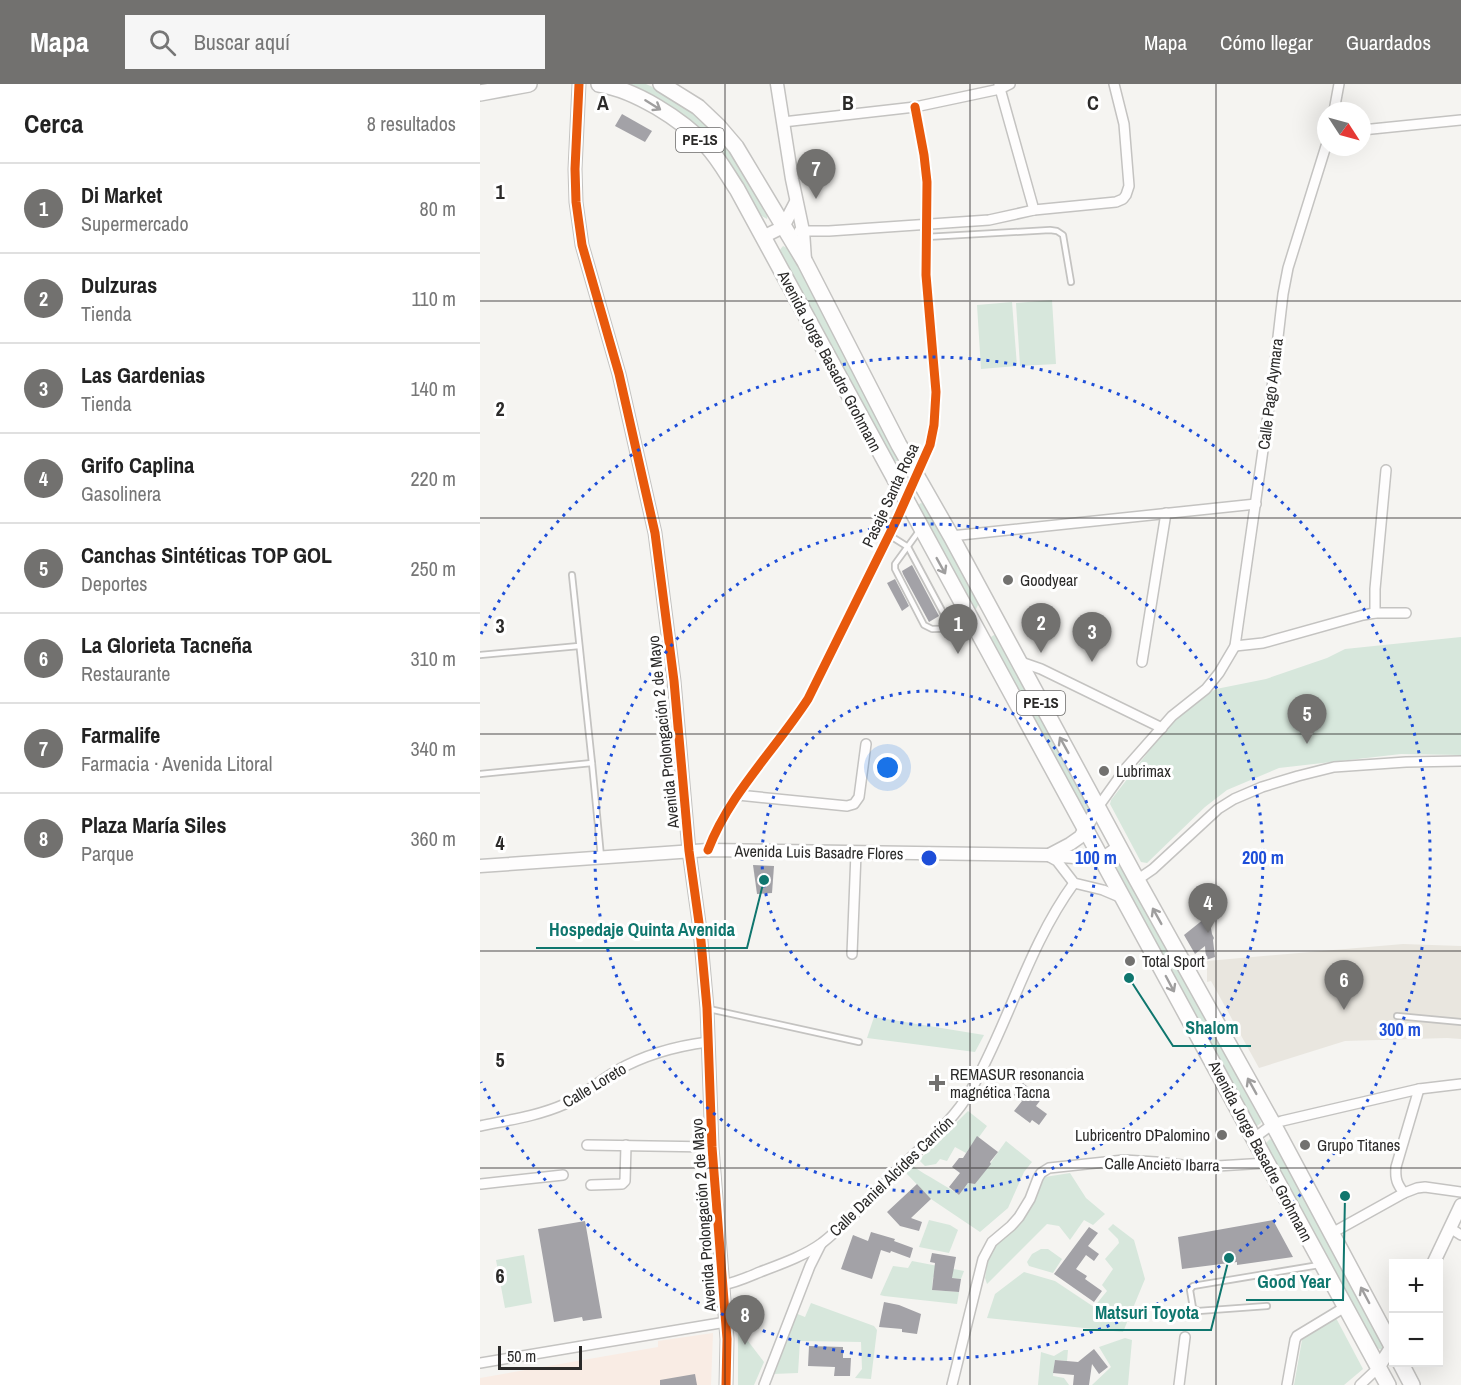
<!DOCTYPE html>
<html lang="es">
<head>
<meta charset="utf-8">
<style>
  :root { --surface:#fff; --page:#f6f6f6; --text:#222; --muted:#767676; --line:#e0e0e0; --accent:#72716f }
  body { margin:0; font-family:"Archivo Narrow",sans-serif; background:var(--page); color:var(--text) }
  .controls { position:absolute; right:18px; bottom:18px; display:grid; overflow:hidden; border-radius:0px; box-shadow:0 6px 24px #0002 }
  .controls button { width:54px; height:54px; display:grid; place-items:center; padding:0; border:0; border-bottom:2px solid var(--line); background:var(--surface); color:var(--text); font:30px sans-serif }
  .compass { position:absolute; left:837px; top:18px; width:54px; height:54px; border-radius:50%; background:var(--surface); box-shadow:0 6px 24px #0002; rotate:126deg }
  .scale { position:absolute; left:18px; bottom:15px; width:84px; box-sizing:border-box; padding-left:6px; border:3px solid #2b2a29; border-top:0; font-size:16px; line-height:21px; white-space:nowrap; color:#2b2a29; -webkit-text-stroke:4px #fff; paint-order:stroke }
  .you { position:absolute; left:408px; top:684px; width:21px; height:21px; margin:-15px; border:4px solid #fff; border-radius:50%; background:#1a73e8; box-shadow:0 0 0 9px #1a73e833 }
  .badge { display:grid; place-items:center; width:39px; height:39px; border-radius:50%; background:var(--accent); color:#fff; font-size:20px; font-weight:700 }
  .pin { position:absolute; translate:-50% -50px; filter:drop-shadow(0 2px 3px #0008) }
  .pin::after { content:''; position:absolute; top:32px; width:21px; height:18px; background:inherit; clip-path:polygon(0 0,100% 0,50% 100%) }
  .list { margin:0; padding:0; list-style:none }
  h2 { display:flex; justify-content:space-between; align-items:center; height:78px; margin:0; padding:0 24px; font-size:26px }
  h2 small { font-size:20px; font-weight:400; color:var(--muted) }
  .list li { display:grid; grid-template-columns:39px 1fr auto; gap:18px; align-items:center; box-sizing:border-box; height:90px; padding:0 24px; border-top:2px solid var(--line) }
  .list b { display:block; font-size:22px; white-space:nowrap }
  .list p { margin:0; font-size:20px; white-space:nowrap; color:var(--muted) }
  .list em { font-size:20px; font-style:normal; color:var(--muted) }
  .icon { flex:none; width:33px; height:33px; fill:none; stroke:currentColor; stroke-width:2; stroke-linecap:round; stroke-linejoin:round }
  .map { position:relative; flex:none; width:981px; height:1301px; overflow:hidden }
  header { display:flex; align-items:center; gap:36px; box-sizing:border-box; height:84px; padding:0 30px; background:var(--accent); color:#fff }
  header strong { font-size:28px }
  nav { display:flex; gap:33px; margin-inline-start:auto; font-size:21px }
  .search { width:420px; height:54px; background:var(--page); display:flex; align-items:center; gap:15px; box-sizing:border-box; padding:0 21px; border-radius:0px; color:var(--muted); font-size:22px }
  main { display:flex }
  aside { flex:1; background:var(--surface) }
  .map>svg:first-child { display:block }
  .built { fill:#e9e6df }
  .medical { fill:#f9ece4 }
  .green { fill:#d7e7dc }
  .building { fill:#a3a2a7 }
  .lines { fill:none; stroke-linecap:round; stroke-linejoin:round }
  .service-casing { stroke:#c4c3c1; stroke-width:8 }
  .minor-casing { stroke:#c4c3c1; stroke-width:12 }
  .tertiary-casing { stroke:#c4c3c1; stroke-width:15 }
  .trunk-casing { stroke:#c4c3c1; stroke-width:18 }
  .service { stroke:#fefdfd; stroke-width:4.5 }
  .minor { stroke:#fefdfd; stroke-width:9 }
  .tertiary { stroke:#fefdfd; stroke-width:12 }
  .trunk { stroke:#fefdfd; stroke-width:15 }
  .cycleway-casing { stroke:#fff; stroke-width:13 }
  .cycleway { stroke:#e8590c; stroke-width:9 }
  .oneway { stroke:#9f9e9e }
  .grid { fill:none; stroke:#2b2a29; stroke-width:1.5; stroke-opacity:0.55 }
  .ring { fill:none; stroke:#1d4ed8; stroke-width:3; stroke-dasharray:3 6 }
  .poi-dot { fill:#72716f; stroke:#fff; stroke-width:2 }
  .labels { text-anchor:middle; stroke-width:6; stroke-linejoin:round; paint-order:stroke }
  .shield { fill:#fff; stroke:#6b6a69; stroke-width:1.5 }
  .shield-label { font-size:15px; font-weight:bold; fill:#2b2a29 }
  .street-label { font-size:16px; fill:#2b2a29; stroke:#fff }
  .poi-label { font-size:16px; fill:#2b2a29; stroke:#fff; text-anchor:start }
  .grid-label { font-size:20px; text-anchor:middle; font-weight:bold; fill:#2b2a29; stroke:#fff; stroke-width:6; stroke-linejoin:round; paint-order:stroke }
  .centre { fill:#1d4ed8; stroke:#fff; stroke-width:3 }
  .ring-label { font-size:18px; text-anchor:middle; font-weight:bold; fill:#1d4ed8; stroke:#fff; stroke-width:6; stroke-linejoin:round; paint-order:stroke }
  .leader { fill:none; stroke:#0f766e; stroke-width:2 }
  .callout-dot { fill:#0f766e; stroke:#fff; stroke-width:2 }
  .callout-label { font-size:18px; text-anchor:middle; font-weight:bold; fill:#0f766e; stroke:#fff; stroke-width:6; stroke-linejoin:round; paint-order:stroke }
</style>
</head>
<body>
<header>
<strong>Mapa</strong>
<div class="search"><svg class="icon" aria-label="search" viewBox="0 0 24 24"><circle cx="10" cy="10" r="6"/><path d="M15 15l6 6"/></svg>Buscar aquí</div>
<nav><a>Mapa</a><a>Cómo llegar</a><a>Guardados</a></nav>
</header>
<main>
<aside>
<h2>Cerca<small>8 resultados</small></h2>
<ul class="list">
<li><span class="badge">1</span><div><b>Di Market</b><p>Supermercado</p></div><em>80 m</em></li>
<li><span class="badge">2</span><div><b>Dulzuras</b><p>Tienda</p></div><em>110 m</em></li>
<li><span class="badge">3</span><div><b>Las Gardenias</b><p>Tienda</p></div><em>140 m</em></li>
<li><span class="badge">4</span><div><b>Grifo Caplina</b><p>Gasolinera</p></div><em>220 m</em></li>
<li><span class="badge">5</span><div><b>Canchas Sintéticas TOP GOL</b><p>Deportes</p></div><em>250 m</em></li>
<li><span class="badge">6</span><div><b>La Glorieta Tacneña</b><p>Restaurante</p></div><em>310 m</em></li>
<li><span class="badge">7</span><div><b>Farmalife</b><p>Farmacia · Avenida Litoral</p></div><em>340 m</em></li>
<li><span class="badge">8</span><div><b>Plaza María Siles</b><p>Parque</p></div><em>360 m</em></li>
</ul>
</aside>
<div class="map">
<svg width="981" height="1301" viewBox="0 0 981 1301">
  <rect width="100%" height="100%" fill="#f5f4f1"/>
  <!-- built -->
  <polygon class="built" points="923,860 981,862 981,955 967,954 865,957 779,984 731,897 727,898 727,877"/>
  <!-- medical -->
  <polygon class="medical" points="233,1249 231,1301 0,1301 0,1294 178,1263 178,1257"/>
  <!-- green -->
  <g class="green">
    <path d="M145 0H166L181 7 204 21 222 36 244 57 262 84 288 129 287 135 280 131C265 104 251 77 230 54 208 30 175 11 145 0Z"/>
    <polygon points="303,162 309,165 419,370 417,377 411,377 299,167"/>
    <polygon points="572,216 576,280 540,282 536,219"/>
    <polygon points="532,218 537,282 501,285 497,221"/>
    <polygon points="441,419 445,420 499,519 496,525 491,524 438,421"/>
    <polygon points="514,551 519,552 610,723 607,727 601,726 510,559 511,553"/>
    <polygon points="981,553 981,671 921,670 799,684 747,706 725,723 667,779 661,778 630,720 631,716 692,637 716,617 736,605 786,595 847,574 865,565"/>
    <polygon points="638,777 641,779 780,1035 781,1039 777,1042 773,1041 634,785 633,780"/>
    <polygon points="394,933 504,951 495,968 387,954"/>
    <polygon points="488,1027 507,1042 499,1053 497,1053 486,1069 475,1063 467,1077 460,1075 456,1080 445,1082 439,1076"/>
    <polygon points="790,1055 796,1058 902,1256 904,1267 889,1260 786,1059"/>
    <path d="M526 1057 552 1078 544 1088 528 1124 500 1148 451 1115 426 1089 433 1082C448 1093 464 1100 479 1111L488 1099 495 1100C506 1086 515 1072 526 1057Z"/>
    <polygon points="590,1089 606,1114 625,1130 613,1141 604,1136 590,1156 579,1142 567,1140 507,1200 505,1194 510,1165 565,1093"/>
    <polygon points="449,1136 470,1141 478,1146 469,1169 439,1163"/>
    <polygon points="633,1140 654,1156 665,1195 643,1248 507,1234 515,1210 544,1188 575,1197 614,1223 627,1207 622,1201 633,1185 625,1175 639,1159 638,1155 628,1145"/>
    <polygon points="561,1165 568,1165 582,1175 573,1189 549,1182 547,1178 552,1170"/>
    <polygon points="44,1171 52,1219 25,1224 16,1176"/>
    <polygon points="432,1177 484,1187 481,1195 453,1193 452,1206 479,1208 477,1220 404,1212 400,1211 413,1182 428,1184"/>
    <polygon points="331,1219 394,1242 397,1246 391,1295 375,1294 382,1285 381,1258 320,1257 318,1289 293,1290 315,1229 325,1233"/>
    <polygon points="856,1234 883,1285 864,1301 814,1301 822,1256 825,1250"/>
    <polygon points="258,1244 284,1278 274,1301 258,1301"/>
    <polygon points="645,1254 652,1256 648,1301 612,1301 631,1283 619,1263"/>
    <polygon points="584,1266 588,1266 587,1277 575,1276 573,1292 584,1294 589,1301 558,1301 561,1268 574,1272"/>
  </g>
  <!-- building -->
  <g class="building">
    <polygon points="142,30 172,47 165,58 135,42"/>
    <polygon points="432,481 459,532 449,538 423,490 422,487"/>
    <polygon points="415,495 429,522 422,527 407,499"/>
    <polygon points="273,781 294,782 292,809 277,810"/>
    <polygon points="724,835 726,840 730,839 732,850 734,854 733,856 735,873 726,876 725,862 715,870 704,851"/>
    <polygon points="543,999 562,1014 556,1022 567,1030 559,1041 552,1036 550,1039 534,1027 542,1017 534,1011"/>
    <polygon points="497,1052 518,1068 510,1078 511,1080 495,1100 488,1099 479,1111 469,1103 480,1089 472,1083 479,1074 483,1074"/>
    <polygon points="437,1100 451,1115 431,1134 442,1138 439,1147 420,1142 407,1128"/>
    <polygon points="793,1136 813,1173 757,1181 757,1178 702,1185 698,1153"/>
    <polygon points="105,1137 122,1234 103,1237 102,1233 74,1238 58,1145"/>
    <polygon points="609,1143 618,1149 608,1162 619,1170 614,1177 606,1171 596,1185 607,1192 605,1195 622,1207 614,1218 574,1190"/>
    <polygon points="391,1148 415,1155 414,1157 433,1164 430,1174 411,1167 410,1169 401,1166 392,1195 361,1185 373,1151 388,1157"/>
    <polygon points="452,1169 476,1173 472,1194 481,1195 479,1208 452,1206 455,1179 450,1178"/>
    <polygon points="404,1218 419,1221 441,1230 437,1250 422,1248 422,1245 399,1243"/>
    <polygon points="329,1262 363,1263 363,1274 371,1274 370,1292 354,1292 355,1283 328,1282"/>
    <polygon points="614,1265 628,1283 619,1290 612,1280 609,1301 593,1301 594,1291 573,1289 575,1276 598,1278"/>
    <polygon points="215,1290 217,1301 180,1301 180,1296"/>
  </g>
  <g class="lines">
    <!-- service casing -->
    <g class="service-casing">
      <g id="service">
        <polyline points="446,153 570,146 577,147 583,151 591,198"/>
        <polyline points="439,447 415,480 415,485 444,541 452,545 491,544"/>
        <polyline points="409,451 428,463 466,534 476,544"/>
        <polyline points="92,491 112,679 121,773"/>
        <polyline points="0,571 99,562"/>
        <polyline points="0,690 112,679"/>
        <polyline points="229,925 379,958"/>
        <polyline points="917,932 981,938"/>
        <polyline points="787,1222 718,1227 713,1224 710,1206 713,1202 839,1181"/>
      </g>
    </g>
    <!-- minor casing -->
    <g class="minor-casing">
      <g id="minor">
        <polyline points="519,1 554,126"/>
        <polyline points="854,27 859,0"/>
        <polyline points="303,38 435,23 520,5 530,0"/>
        <polyline points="882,46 981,36"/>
        <polyline points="319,147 349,147 509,136 554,126 636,118 643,115 646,111 649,102 644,40 634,0"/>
        <polyline points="471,452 776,420"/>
        <polyline points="895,529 895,505 906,386"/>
        <polyline points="755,562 783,559 883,531 895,529 926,529"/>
        <polyline points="538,577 561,585 682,644"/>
        <polyline points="662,578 686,429"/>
        <polyline points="258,711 367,722 374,720 379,713 386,660"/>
        <polyline points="618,723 646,684 692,632 726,605 739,589 755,562 793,296 803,210 808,184 846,62"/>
        <path d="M228 766C250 709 295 666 328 615L417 435 450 361 454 341 456 308 446 191 447 98 444 71 435 23"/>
        <polyline points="568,772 577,777 594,799 623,806 642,814"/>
        <polyline points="657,796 673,785 738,725 754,715 782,703 818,692 854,683 926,678 981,677"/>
        <polyline points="372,870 376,769"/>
        <path d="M0 1042C29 1036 58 1032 85 1020 103 1011 118 998 136 987 164 971 196 962 228 958"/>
        <polyline points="774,1054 793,1040 802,1037 939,1005 981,1000"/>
        <polyline points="107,1061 232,1063"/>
        <polyline points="1,1100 83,1091"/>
        <polyline points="111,1101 142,1100 145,1097 146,1061"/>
        <path d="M924 1109C917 1100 915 1095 916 1083L939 1005"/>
        <polyline points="970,1144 981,1151"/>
        <polyline points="852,1149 924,1109 937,1104 945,1103 981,1108"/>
        <path d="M242 1201C255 1199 268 1193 280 1188 301 1180 324 1172 342 1159 371 1136 398 1106 424 1080 447 1058 475 1035 491 1006 529 939 548 862 594 799"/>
        <polyline points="0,1279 246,1238"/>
        <polyline points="284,1301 330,1182 341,1160"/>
        <polyline points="472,1301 503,1175 512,1158 531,1142 539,1133 550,1115 558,1094 561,1089 569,1084 644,1076 676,1078 711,1082 737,1082 787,1079"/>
        <polyline points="699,1301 705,1253"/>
        <polyline points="807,1301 815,1256 817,1252 865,1223"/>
        <polyline points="880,1301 898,1284"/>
      </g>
    </g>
    <!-- tertiary casing -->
    <g class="tertiary-casing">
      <g id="tertiary">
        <polyline points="99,0 95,85 96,118 102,161 139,290 175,449 194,597 209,767 220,846 227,924 232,1063 247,1255 246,1301"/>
        <polyline points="297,0 312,95 323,147 325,176"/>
        <polyline points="283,153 303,143 316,118"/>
        <polyline points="571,770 590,760 600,753 618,723"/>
        <polyline points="0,782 228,766 567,771 622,775 639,763"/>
        <polyline points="953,1180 981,1121"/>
        <polyline points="898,1284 914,1259"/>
      </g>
    </g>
    <!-- trunk casing -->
    <g class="trunk-casing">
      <g id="trunk">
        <path d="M119 0C156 6 201 35 227 62 239 75 247 90 257 105L908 1301"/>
        <polyline points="181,0 218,23 238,42 256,63 325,178 419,361 471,452 657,796 793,1040 914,1266"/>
        <polyline points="0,9 49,0"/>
        <polyline points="920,1278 932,1301"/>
      </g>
    </g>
    <!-- service -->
    <use href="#service" class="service"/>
    <!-- minor -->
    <use href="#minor" class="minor"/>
    <!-- tertiary -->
    <use href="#tertiary" class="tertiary"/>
    <!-- trunk -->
    <use href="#trunk" class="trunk"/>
    <!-- cycleway casing -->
    <g class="cycleway-casing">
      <g id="cycleway">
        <polyline points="99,0 95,85 96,118 102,161 139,290 175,449 194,597 209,767 220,846 227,924 232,1063 247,1255 246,1301"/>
        <path d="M228 766C250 709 295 666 328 615L417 435 450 361 454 341 456 308 446 191 447 98 444 71 435 23"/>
      </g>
    </g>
    <!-- cycleway -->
    <use href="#cycleway" class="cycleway"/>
  </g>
  <!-- one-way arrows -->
  <defs><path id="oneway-shaft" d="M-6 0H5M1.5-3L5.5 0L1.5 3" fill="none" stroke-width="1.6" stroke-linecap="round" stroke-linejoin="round" transform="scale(1.5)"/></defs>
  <g class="oneway">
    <use href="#oneway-shaft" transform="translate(173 21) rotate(32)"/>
    <use href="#oneway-shaft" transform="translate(461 482) rotate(61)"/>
    <use href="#oneway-shaft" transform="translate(584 661) rotate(-119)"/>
    <use href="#oneway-shaft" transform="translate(677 832) rotate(-119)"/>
    <use href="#oneway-shaft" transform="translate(690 900) rotate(62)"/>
    <use href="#oneway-shaft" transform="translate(772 1002) rotate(-119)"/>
    <use href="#oneway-shaft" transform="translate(885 1211) rotate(-118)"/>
  </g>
  <!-- grid -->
  <path class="grid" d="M245 0V1301M490 0V1301M736 0V1301M0 217H981M0 434H981M0 650H981M0 867H981M0 1084H981"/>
  <!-- distance rings -->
  <g class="ring">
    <circle cx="449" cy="774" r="167"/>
    <circle cx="449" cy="774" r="334"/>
    <path d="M1 550A501 501 0 1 1 1 998"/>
  </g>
  <!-- markers -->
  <g class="poi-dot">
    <circle cx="528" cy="496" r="6"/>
    <circle cx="624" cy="687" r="6"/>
    <circle cx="650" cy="877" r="6"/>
    <path d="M454 990h6v6h6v6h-6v6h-6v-6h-6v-6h6z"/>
    <circle cx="742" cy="1051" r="6"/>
    <circle cx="825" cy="1061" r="6"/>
  </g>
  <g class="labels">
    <!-- shield labels -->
    <g class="shield">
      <rect x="196" y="44" width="48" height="24" rx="4.5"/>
      <rect x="537" y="607" width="48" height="24" rx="4.5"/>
    </g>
    <g class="shield-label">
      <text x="220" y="61">PE-1S</text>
      <text x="561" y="624">PE-1S</text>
    </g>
    <!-- street labels -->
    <g class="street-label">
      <text transform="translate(350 277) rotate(62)" y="6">Avenida Jorge Basadre Grohmann</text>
      <text transform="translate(790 310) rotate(-83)" y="6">Calle Pago Aymara</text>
      <text transform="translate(410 411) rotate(-65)" y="6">Pasaje Santa Rosa</text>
      <text transform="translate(183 648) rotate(-96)" y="6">Avenida Prolongación 2 de Mayo</text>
      <text transform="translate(339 768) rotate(1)" y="6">Avenida Luis Basadre Flores</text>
      <text transform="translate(114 1001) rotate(-31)" y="6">Calle Loreto</text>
      <text transform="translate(781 1067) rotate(62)" y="6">Avenida Jorge Basadre Grohmann</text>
      <text transform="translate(682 1080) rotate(1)" y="6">Calle Ancieto Ibarra</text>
      <text transform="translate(411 1092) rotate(-44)" y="6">Calle Daniel Alcídes Carrión</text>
      <text transform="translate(223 1131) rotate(-94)" y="6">Avenida Prolongación 2 de Mayo</text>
    </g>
    <!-- poi labels -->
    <g class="poi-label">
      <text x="540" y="502">Goodyear</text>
      <text x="636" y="693">Lubrimax</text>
      <text x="662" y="883">Total Sport</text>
      <text x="470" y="996">REMASUR resonancia<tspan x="470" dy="18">magnética Tacna</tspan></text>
      <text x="730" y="1057" text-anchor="end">Lubricentro D´Palomino</text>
      <text x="837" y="1067">Grupo Titanes</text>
    </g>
  </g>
  <g class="grid-label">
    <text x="123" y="26">A</text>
    <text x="368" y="26">B</text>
    <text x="613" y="26">C</text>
    <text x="20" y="115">1</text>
    <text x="20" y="332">2</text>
    <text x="20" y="549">3</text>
    <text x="20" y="766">4</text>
    <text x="20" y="983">5</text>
    <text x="20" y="1199">6</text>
  </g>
  <circle cx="449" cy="774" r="9" class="centre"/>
  <g class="ring-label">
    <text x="616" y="780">100 m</text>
    <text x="783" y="780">200 m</text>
    <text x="920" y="952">300 m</text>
  </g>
  <!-- callouts -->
  <path class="leader" d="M284 796L267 864H56M649 894L693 962H771M865 1112L863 1216H766M749 1174L731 1246H603"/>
  <g class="callout-dot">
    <circle cx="284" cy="796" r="6"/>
    <circle cx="649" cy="894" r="6"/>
    <circle cx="865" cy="1112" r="6"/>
    <circle cx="749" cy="1174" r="6"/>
  </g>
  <g class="callout-label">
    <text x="162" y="852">Hospedaje Quinta Avenida</text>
    <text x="732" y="950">Shalom</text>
    <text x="814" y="1204">Good Year</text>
    <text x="667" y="1235">Matsuri Toyota</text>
  </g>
</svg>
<div class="controls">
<button>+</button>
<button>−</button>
</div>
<svg class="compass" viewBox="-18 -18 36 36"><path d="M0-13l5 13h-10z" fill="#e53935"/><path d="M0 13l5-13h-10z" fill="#767676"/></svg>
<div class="scale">50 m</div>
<div class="you"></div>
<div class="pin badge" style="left:478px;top:570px">1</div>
<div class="pin badge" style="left:561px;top:569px">2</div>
<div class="pin badge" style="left:612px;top:578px">3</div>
<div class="pin badge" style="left:728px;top:849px">4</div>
<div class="pin badge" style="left:827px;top:660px">5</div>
<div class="pin badge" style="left:864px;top:926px">6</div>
<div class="pin badge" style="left:336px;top:115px">7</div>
<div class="pin badge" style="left:265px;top:1261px">8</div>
</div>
</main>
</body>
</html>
